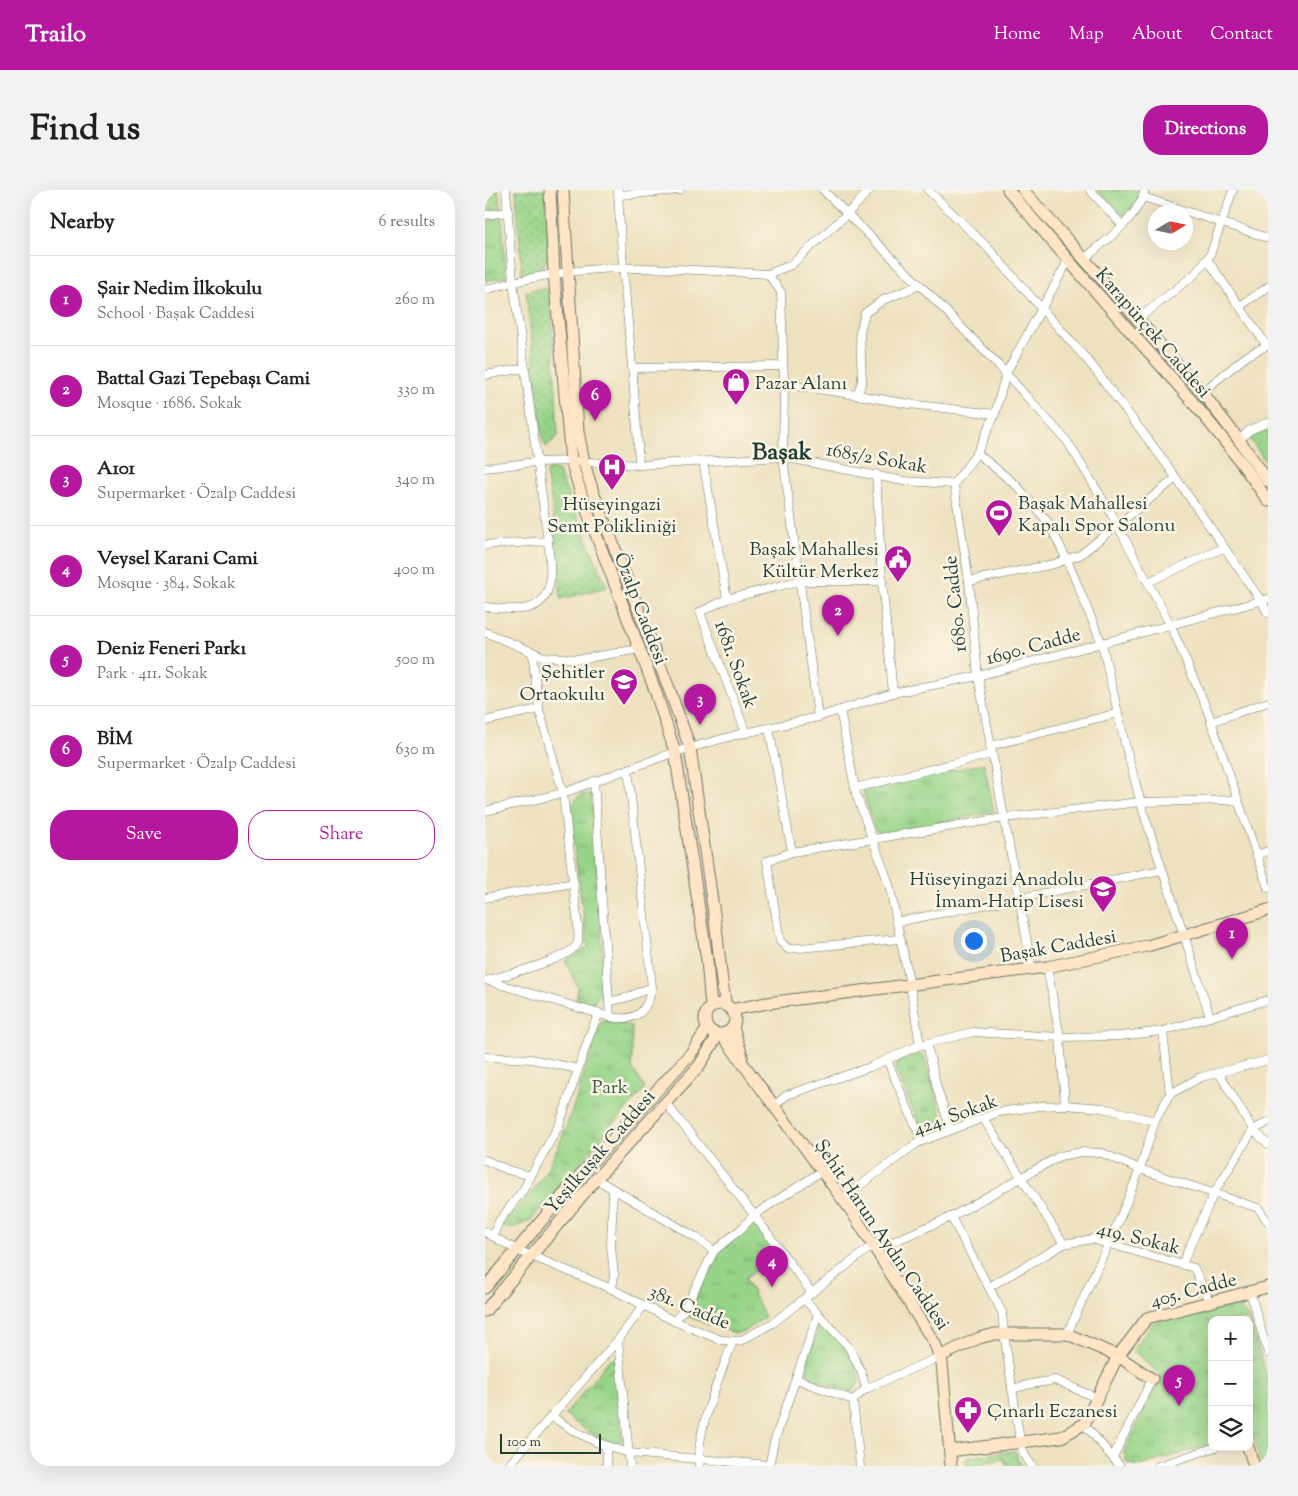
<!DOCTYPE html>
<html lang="en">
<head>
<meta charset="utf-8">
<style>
  :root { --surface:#fff; --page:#f2f2f2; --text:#202124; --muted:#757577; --line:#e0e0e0; --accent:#b5179e }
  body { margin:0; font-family:"Sorts Mill Goudy",serif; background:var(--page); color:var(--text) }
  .controls { position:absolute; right:15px; bottom:15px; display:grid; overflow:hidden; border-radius:10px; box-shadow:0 5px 20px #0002 }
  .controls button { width:45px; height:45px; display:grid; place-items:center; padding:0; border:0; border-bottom:1px solid var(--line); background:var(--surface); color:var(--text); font:25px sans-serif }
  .compass { position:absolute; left:663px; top:15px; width:45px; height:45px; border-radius:50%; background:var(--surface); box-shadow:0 5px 20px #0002; rotate:80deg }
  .scale { position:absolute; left:15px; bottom:12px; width:101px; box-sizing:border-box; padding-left:5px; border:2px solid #1f3d34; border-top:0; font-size:14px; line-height:18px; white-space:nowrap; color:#1f3d34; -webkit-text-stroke:4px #fcf5e5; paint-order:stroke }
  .you { position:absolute; left:488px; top:750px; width:18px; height:18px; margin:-12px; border:4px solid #fff; border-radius:50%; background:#1a73e8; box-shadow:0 0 0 8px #1a73e833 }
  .badge { display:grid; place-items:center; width:32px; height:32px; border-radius:50%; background:var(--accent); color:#fff; font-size:16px; font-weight:700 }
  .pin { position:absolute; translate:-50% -41px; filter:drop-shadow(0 1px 2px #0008) }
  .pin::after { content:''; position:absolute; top:26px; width:18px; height:15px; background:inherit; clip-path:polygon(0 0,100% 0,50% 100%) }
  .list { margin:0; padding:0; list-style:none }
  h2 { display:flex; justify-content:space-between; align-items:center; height:65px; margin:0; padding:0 20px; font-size:21px }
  h2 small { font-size:16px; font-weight:400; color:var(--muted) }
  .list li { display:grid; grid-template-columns:32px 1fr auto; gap:15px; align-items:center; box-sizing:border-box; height:90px; padding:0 20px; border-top:1px solid var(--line) }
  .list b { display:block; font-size:19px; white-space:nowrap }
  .list p { margin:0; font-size:16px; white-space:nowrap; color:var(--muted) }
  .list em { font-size:16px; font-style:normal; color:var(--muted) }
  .actions { display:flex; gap:10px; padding:15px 20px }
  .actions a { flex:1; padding:11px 0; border:1px solid var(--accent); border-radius:20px; text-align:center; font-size:18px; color:var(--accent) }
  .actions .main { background:var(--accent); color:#fff }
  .icon { flex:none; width:28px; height:28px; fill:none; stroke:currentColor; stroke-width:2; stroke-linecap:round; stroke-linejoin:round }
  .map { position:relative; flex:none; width:783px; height:1276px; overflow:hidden; border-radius:20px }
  header { display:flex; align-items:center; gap:30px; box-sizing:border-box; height:70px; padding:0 25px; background:var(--accent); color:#fff }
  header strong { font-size:24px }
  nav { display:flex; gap:28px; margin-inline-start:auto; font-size:18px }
  .intro { display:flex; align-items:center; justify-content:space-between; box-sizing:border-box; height:120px; padding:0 30px }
  h1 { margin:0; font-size:35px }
  .button { padding:12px 22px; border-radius:20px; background:var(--accent); color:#fff; font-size:18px; font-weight:700 }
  main { display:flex; gap:30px; padding:0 30px }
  aside { flex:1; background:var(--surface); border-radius:20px; box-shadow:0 5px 20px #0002 }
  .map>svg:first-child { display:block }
  .grass { fill:url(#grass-dots); stroke:#5b885e }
  .park { fill:url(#park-tufts); stroke:#5b885e }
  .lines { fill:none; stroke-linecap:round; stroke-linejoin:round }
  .street-casing { stroke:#677665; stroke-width:9 }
  .secondary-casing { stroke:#677665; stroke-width:13 }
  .street { stroke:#fff; stroke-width:8 }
  .secondary { stroke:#ffe4c6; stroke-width:11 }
  .labels { text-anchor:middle; stroke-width:5; stroke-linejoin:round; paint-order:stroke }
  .street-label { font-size:19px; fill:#1f3d34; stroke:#fcf5e5 }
  .poi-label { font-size:19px; fill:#1f3d34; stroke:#fcf5e5; text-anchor:start }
  .park-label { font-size:19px; fill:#375b45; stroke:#fcf5e5 }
  .district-label { font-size:24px; font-weight:bold; fill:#1f3d34; stroke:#fcf5e5 }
</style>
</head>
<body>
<header>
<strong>Trailo</strong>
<nav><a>Home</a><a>Map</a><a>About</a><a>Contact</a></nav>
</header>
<div class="intro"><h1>Find us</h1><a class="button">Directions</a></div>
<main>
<aside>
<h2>Nearby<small>6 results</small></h2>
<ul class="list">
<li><span class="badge">1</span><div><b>Şair Nedim İlkokulu</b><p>School · Başak Caddesi</p></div><em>260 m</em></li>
<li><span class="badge">2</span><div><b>Battal Gazi Tepebaşı Cami</b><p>Mosque · 1686. Sokak</p></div><em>330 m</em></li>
<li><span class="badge">3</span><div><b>A101</b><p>Supermarket · Özalp Caddesi</p></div><em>340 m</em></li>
<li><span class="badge">4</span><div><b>Veysel Karani Cami</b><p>Mosque · 384. Sokak</p></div><em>400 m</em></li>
<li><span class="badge">5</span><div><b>Deniz Feneri Parkı</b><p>Park · 411. Sokak</p></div><em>500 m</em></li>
<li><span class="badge">6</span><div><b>BİM</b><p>Supermarket · Özalp Caddesi</p></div><em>630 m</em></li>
</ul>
<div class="actions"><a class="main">Save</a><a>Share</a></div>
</aside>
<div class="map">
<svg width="783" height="1276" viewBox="0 0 783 1276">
  <defs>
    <pattern id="grass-dots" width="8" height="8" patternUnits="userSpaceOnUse" patternTransform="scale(1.25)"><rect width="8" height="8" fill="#97d488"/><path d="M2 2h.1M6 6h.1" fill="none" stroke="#7bad70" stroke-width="1.8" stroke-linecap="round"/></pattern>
    <pattern id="park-tufts" width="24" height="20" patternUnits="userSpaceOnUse" patternTransform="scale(1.25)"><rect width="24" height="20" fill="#97d488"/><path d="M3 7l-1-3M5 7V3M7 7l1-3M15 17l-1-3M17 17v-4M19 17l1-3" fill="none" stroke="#7bad70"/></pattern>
  </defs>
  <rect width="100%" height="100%" fill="#fcf5e5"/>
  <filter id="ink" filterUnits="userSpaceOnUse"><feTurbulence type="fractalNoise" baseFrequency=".02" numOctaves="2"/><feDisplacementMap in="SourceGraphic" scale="10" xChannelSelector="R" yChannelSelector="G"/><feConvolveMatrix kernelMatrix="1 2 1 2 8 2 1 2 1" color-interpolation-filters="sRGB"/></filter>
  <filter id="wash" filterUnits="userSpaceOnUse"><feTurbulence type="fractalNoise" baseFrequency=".0096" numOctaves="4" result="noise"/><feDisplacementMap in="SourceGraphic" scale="20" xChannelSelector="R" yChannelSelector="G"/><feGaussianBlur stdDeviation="1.12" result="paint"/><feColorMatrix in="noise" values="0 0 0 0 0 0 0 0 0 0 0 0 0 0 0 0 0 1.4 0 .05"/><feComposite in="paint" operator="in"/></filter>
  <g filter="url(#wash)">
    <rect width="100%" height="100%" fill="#eee1c0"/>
    <!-- grass -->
    <g class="grass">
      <polygon points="0,0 13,0 16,19 0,21"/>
      <polygon points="31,0 60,0 64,67 54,81 45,85 37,84"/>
      <polygon points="51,99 62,99 66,107 73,246 61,257 58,251 41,102"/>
      <polygon points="65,279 73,281 122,397 76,409 67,314 61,284 62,281"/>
      <polygon points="529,1261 532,1263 532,1269 537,1276 521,1276 519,1269 500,1272 499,1276 481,1276 480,1270 483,1267"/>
    </g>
    <!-- park -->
    <g class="park">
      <polygon points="612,0 656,0 655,5 642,24 634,24"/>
      <polygon points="17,26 21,87 0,91 0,28"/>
      <polygon points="783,237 783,275 765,249 771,242"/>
      <polygon points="499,573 509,622 397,644 389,638 378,601"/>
      <polygon points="95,604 106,604 120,797 108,813 91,812 93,797 80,771 103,758 84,619"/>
      <path d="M117 830 147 836V878L160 898 46 1030 28 1038 18 1037 16 1033C30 1020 45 1007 55 991 84 945 98 881 117 830Z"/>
      <polygon points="433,864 439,866 459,934 459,939 445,946 442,946 438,942 410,879 414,871"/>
      <polygon points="270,1034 273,1036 292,1065 260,1088 280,1127 259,1142 250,1143 204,1127 203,1123 231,1065 264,1036"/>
      <polygon points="749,1112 764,1128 783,1190 783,1276 777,1276 767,1242 764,1242 764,1130 727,1130 727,1254 654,1276 642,1273 639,1262 676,1185 648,1160 668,1133"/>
      <path d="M339 1135C354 1149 373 1171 374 1192L367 1202 354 1199 324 1186 321 1177 334 1136Z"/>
      <path d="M131 1167 137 1250 132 1254C110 1249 98 1238 80 1225L124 1170Z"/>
    </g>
  </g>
  <g filter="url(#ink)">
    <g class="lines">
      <!-- street casing -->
      <g class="street-casing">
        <g id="street">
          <path d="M133 0C137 92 150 183 154 275"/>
          <polyline points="338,0 450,110 514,176 582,251 626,323 686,436 723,522 783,698"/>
          <polyline points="443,0 502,57 605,173 680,272 777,412 783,423"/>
          <polyline points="605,0 637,35"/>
          <polyline points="134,5 195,0"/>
          <polyline points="658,7 783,48"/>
          <polyline points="0,25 23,22"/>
          <path d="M599 69C621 50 652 30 660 0"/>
          <polyline points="722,69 782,156"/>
          <polyline points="283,84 306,75 363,23 385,0"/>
          <path d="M0 100C45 86 92 79 139 78 187 77 235 82 283 84L296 102 299 194 298 267 333 527"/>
          <polyline points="755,116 783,97"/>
          <polyline points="652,130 710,84 725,65 748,0"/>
          <polyline points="148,178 297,176"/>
          <polyline points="0,185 40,178"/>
          <polyline points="299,194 372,205 377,192 375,142 380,123 398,110 435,95"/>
          <polyline points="717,202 762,166 783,155"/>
          <polyline points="372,205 424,214 510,224"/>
          <polyline points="754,250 765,240 783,232"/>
          <polyline points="492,263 532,296 563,332 582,370 617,454 641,558 659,624 699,745 725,827 783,810"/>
          <polyline points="218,271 242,409"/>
          <polyline points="0,278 51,272 86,271 154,275 298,267 418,291 469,294"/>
          <polyline points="391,284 397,391 408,503"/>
          <polyline points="0,355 63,351"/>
          <polyline points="484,391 569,374 595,365 691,288"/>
          <polyline points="663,392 738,358"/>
          <path d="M0 417C13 418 30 421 43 418 73 411 65 373 63 351L28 91 21 0"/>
          <polyline points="0,442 59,467 96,469 154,459"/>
          <polyline points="0,531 54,519"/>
          <polyline points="726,532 783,512"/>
          <polyline points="284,538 307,662"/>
          <polyline points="261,543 215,422 242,409 314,391 397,391"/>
          <polyline points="505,556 633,523"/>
          <polyline points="109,591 125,827"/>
          <polyline points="370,598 507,564"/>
          <polyline points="0,621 78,603 190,562 251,545 333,527 408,503 493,486 783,409"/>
          <polyline points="771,665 783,661"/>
          <polyline points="0,708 89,693"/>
          <polyline points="411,732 677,680"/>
          <polyline points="414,749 303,759 295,751 282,671 307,662 519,628 655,612 752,610"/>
          <polyline points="562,777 575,847 580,915"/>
          <polyline points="547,779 493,486 484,391 469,294 492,263 510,224 521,183 583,71"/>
          <path d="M0 790 125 827C151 832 162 823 167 797L143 579"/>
          <path d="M4 790C22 784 88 769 93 752 94 747 93 740 93 736L78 603 54 519 47 462"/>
          <polyline points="124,812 143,807 167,797"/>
          <polyline points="442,854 452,898 466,940"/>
          <polyline points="435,855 488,842 575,847 635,846 678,841 725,827"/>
          <polyline points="0,867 46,869 93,879"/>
          <polyline points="402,870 437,951"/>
          <polyline points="734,883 768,940 783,954"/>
          <polyline points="685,904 716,887 783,870"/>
          <polyline points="180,912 269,1025 327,1103"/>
          <polyline points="289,916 302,905 385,877 435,855 425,795 404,694 371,604 355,520"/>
          <polyline points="498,928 579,1054"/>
          <polyline points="0,970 23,980 46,986"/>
          <polyline points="111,989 212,1048 229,1061"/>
          <polyline points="357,1009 432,953 514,922 555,916 580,915 618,918 670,931"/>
          <polyline points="466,1027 517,1122 519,1143 535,1251 539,1264 547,1276"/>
          <polyline points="0,1042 32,1060 127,1099 189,1131 236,1150 255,1151 288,1133 388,1055 405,1053 466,1027 575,966 596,962 617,963 655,979 773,1018 783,1032"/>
          <polyline points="8,1046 14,1031 38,1000 75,933 105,844 114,823"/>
          <polyline points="697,1074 729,1003 768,940 783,932"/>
          <polyline points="504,1097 579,1054 607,1049 709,1078 725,1113"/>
          <polyline points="127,1099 129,1085 126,1056 128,1000"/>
          <polyline points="765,1102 783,1163"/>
          <polyline points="319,1109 363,1156 376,1181 381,1199"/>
          <polyline points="189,1131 199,1120 229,1061 257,1038 269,1025 337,981"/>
          <polyline points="582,1144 635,1028 655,979 670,931 685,904 678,841"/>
          <polyline points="311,1189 368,1210 381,1199 456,1166"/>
          <polyline points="527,1199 546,1194 570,1190 612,1208"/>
          <polyline points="368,1210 375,1276"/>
          <polyline points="66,1226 89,1241 111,1252 144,1263 284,1275"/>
          <polyline points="599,1234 635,1276"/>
          <polyline points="121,1256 122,1276"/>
          <polyline points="628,1267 667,1189"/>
          <polyline points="23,1276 133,1150"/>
          <polyline points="145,1276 133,1150 159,1115"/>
          <path d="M214 1276C211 1240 235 1186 248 1151"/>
          <polyline points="284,1276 289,1252 333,1124"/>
          <polyline points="673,1276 731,1257"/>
        </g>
      </g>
      <!-- secondary casing -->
      <g class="secondary-casing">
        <g id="secondary">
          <polyline points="65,0 69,84 86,271 99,313 170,500 190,562 222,770 226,817"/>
          <polyline points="78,0 93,241 99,273 108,302 185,501 205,558 232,745 237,792 241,816"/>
          <path d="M523 0C563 47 604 94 645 141 693 195 743 250 783 311"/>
          <polyline points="538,0 717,202 754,250 783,291"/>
          <circle cx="235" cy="829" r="15"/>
          <polyline points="246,820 282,813 562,777 662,756 783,720"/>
          <polyline points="248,837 257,866"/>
          <polyline points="237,845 367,1022 450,1154 457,1173 466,1276"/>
          <polyline points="0,1098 96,984 207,862 222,839"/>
          <polyline points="0,1121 111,989 214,876 233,845"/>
          <polyline points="456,1166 494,1148 510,1144 582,1144 633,1166 667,1189"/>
          <polyline points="763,1257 769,1276"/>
          <polyline points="465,1261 576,1247 599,1234 633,1166 662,1128 783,1097"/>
        </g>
      </g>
      <!-- street -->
      <use href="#street" class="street"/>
      <!-- secondary -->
      <use href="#secondary" class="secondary"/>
    </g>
  </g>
  <!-- icons -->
  <defs>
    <g id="shop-pin" transform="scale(1.4375)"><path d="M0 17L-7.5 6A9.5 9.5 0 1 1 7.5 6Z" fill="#b5179e" stroke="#fcf5e5"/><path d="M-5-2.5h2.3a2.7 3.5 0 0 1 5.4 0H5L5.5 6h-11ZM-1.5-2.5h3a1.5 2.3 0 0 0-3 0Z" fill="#fff"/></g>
    <g id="hospital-pin" transform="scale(1.4375)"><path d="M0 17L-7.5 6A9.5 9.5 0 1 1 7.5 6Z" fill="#b5179e" stroke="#fcf5e5"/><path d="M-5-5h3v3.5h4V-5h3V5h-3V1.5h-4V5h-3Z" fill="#fff"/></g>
    <g id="stadium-pin" transform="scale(1.4375)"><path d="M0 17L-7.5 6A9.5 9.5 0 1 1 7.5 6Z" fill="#b5179e" stroke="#fcf5e5"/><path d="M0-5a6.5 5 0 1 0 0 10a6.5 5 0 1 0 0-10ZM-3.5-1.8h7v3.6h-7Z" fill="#fff"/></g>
    <g id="civic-pin" transform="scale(1.4375)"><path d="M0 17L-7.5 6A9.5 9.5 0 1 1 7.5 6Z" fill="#b5179e" stroke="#fcf5e5"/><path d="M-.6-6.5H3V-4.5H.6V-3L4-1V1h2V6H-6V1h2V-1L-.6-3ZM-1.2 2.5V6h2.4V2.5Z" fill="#fff"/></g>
    <g id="school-pin" transform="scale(1.4375)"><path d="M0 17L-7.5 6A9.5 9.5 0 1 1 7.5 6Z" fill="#b5179e" stroke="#fcf5e5"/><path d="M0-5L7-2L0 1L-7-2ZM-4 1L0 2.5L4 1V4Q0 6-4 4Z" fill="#fff"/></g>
    <g id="pharmacy-pin" transform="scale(1.4375)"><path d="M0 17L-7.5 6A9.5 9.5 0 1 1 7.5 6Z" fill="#b5179e" stroke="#fcf5e5"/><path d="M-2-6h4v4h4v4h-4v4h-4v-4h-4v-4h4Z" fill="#fff"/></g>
  </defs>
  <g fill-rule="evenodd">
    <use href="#shop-pin" x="251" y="192"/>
    <use href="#hospital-pin" x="127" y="277"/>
    <use href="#stadium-pin" x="514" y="323"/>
    <use href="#civic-pin" x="413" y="369"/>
    <use href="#school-pin" x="139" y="492"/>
    <use href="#school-pin" x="618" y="699"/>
    <use href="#pharmacy-pin" x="483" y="1220"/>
  </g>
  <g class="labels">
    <!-- street labels -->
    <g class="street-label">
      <text transform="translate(669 142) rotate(49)" y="7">Karapürçek Caddesi</text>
      <text transform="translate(392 267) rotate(10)" y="7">1685/2 Sokak</text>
      <text transform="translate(469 414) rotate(-96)" y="7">1680. Cadde</text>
      <text transform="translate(157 418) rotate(69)" y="7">Özalp Caddesi</text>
      <text transform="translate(548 455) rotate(-15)" y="7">1690. Cadde</text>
      <text transform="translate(252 474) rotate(70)" y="7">1681. Sokak</text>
      <text transform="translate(573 755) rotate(-10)" y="7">Başak Caddesi</text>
      <text transform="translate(470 924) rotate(-20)" y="7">424. Sokak</text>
      <text transform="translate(114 961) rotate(-49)" y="7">Yeşilkuşak Caddesi</text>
      <text transform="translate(398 1044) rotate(56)" y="7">Şehit Harun Aydın Caddesi</text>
      <text transform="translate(654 1047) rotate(14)" y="7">419. Sokak</text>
      <text transform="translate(708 1099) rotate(-15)" y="7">405. Cadde</text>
      <text transform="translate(205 1116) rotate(23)" y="7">381. Cadde</text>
    </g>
    <!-- poi labels -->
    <g class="poi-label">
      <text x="270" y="199">Pazar Alanı</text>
      <text x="533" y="319">Başak Mahallesi<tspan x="533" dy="22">Kapalı Spor Salonu</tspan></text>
      <text x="127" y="320" text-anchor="middle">Hüseyingazi<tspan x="127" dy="22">Semt Polikliniği</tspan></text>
      <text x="394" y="365" text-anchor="end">Başak Mahallesi<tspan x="394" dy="22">Kültür Merkez</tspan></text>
      <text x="120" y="488" text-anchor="end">Şehitler<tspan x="120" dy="22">Ortaokulu</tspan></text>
      <text x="599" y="695" text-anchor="end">Hüseyingazi Anadolu<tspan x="599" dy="22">İmam-Hatip Lisesi</tspan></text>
      <text x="502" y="1227">Çınarlı Eczanesi</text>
    </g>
    <!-- park labels -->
    <g class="park-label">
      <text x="125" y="903">Park</text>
    </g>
    <!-- district labels -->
    <g class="district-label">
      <text x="297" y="269">Başak</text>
    </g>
  </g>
</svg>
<div class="controls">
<button>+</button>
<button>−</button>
<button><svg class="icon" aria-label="layers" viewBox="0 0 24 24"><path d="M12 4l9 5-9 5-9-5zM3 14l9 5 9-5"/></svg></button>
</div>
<svg class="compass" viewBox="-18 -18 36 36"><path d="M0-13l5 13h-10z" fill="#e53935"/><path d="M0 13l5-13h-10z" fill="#757577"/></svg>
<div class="scale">100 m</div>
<div class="you"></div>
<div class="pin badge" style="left:747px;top:769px">1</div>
<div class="pin badge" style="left:353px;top:446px">2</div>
<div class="pin badge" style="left:215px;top:535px">3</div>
<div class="pin badge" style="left:287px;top:1097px">4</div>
<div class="pin badge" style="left:694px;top:1216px">5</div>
<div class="pin badge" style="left:110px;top:231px">6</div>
</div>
</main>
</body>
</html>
